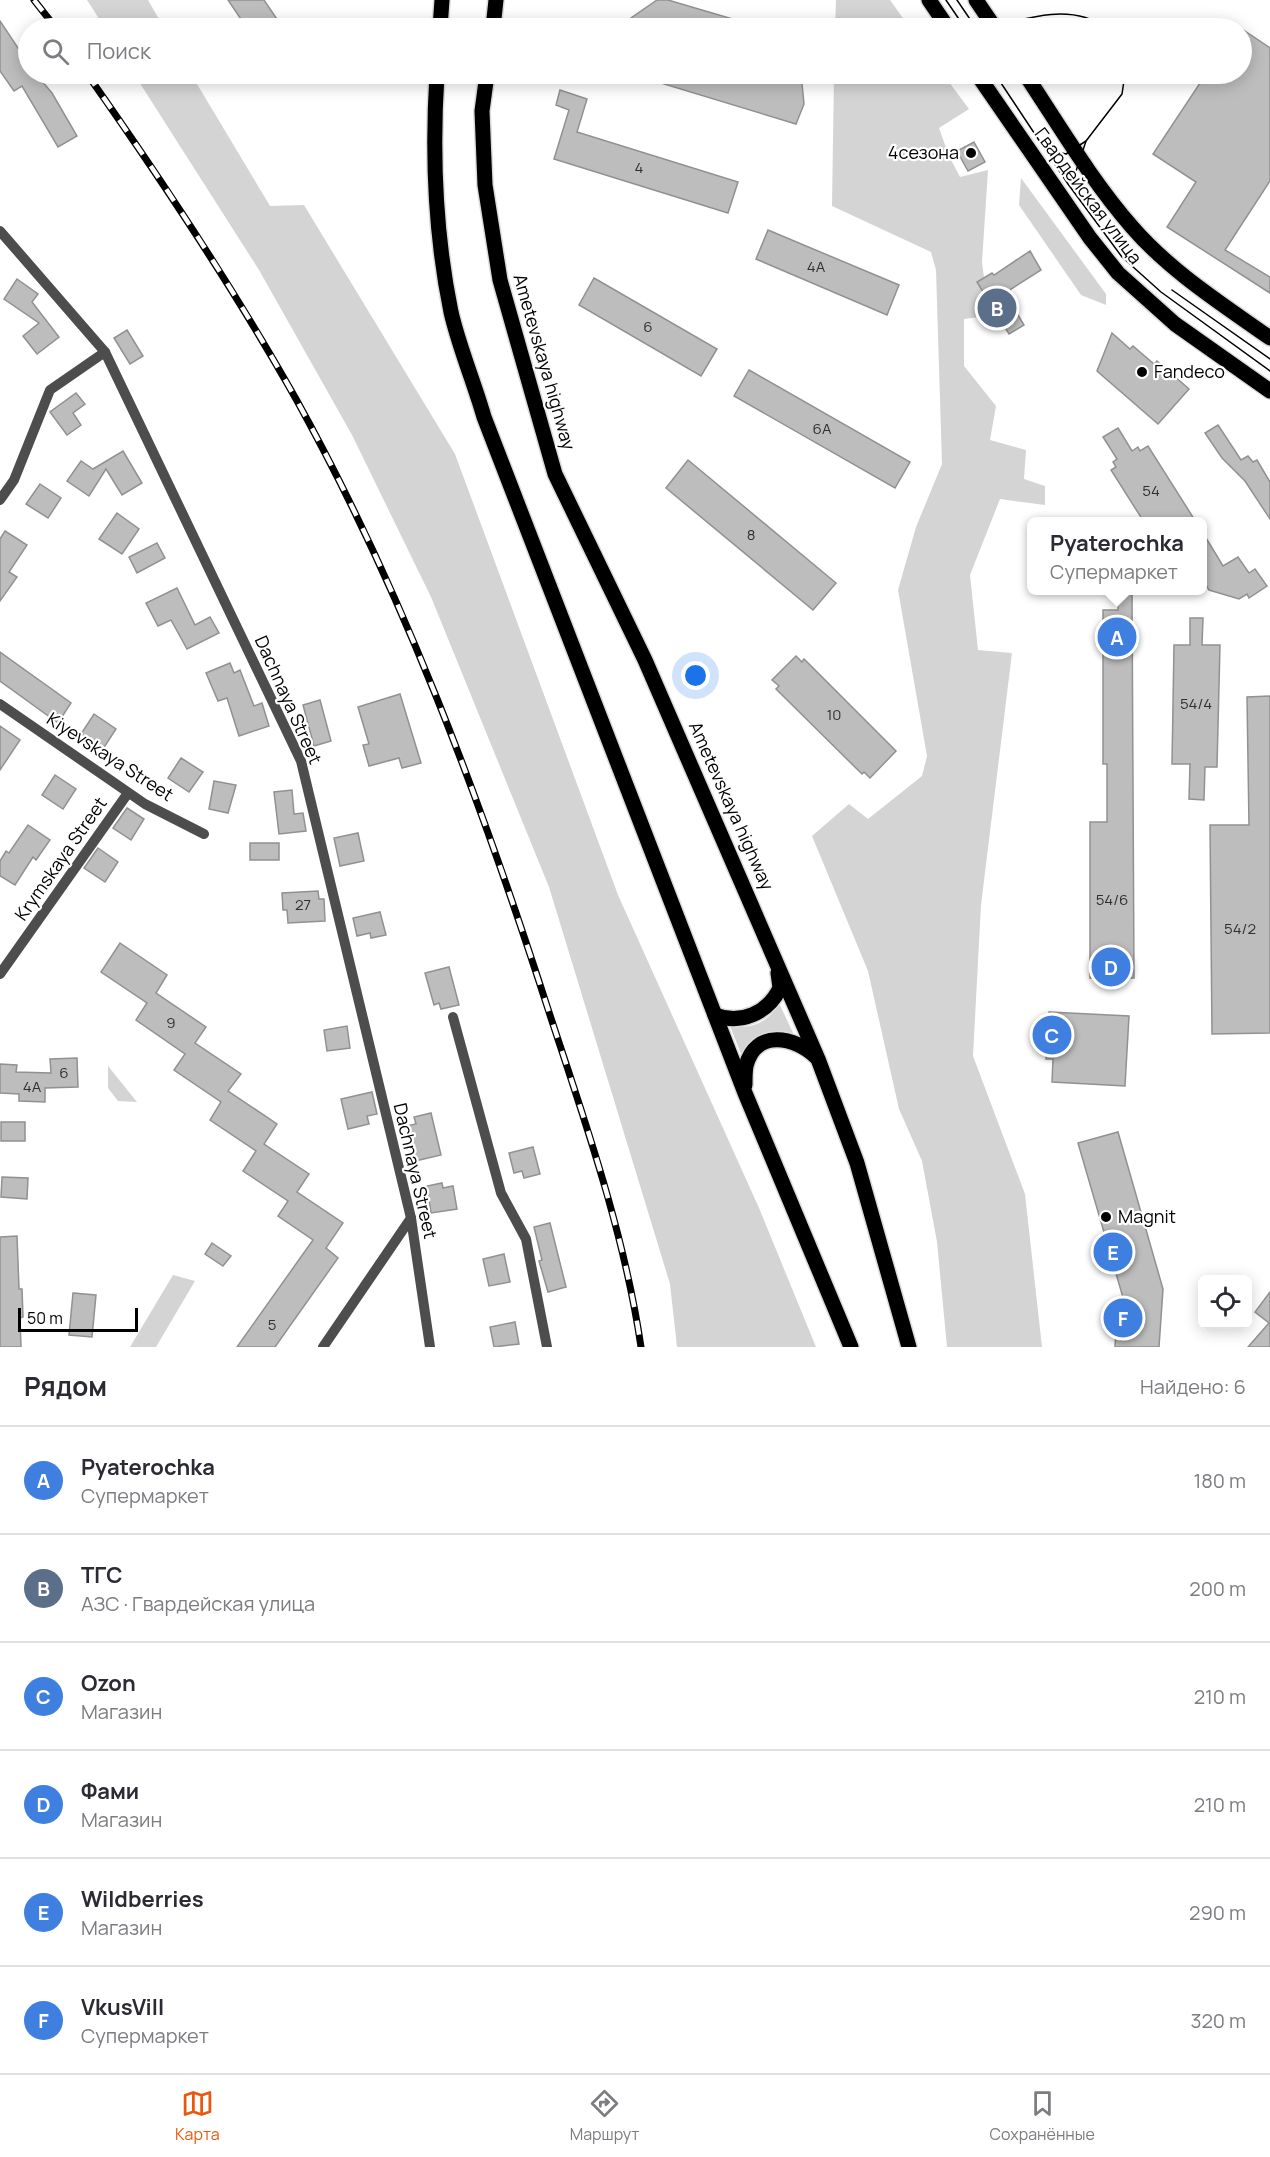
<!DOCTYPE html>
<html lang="ru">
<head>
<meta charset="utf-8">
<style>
  :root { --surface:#fff; --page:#f2f2f3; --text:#2b2b33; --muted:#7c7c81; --line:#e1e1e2; --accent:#ea580c }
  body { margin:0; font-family:Manrope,sans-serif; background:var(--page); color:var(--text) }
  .controls { position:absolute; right:18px; bottom:18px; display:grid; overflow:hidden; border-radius:9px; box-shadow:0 3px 15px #0003 }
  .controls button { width:54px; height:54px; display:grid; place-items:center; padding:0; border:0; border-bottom:2px solid var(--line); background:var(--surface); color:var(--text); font:30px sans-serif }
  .scale { position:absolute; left:18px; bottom:15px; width:120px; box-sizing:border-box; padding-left:6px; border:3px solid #000; border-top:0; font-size:16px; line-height:21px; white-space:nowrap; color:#000; -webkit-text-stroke:4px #fff; paint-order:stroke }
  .you { position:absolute; left:696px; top:676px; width:21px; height:21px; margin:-15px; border:4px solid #fff; border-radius:50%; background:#1a73e8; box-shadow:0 0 0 9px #1a73e833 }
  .badge { display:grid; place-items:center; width:39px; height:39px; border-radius:50%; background:var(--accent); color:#fff; font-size:20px; font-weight:700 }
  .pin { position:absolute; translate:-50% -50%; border:3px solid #fff; box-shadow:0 2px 6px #0006 }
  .popup { position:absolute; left:1027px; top:517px; width:180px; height:78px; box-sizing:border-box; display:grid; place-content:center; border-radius:9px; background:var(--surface); filter:drop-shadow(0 2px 4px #0005); font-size:20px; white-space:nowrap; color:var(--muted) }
  .popup b { font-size:22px; color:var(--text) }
  .popup::after { content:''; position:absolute; left:50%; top:100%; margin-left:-12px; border:12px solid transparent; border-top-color:var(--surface) }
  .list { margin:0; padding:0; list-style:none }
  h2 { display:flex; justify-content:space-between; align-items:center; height:78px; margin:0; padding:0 24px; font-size:26px }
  h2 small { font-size:20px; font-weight:400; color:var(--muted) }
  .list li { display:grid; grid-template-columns:39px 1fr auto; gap:18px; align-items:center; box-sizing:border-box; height:108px; padding:0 24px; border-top:2px solid var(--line) }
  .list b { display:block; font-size:22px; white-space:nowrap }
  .list p { margin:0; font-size:20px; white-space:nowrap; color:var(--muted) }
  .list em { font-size:20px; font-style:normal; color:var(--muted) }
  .icon { flex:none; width:33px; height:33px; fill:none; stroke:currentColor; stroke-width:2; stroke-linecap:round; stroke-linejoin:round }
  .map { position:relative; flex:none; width:1270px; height:1347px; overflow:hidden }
  .search { position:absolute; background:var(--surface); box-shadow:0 3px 15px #0003; left:18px; right:18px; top:18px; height:66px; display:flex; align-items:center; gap:15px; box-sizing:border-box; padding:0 21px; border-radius:33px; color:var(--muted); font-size:22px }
  .sheet { height:726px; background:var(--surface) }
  nav { display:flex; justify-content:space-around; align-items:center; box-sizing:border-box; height:84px; border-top:2px solid var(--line); background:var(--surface); font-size:16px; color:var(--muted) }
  nav a { display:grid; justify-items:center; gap:3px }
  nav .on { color:var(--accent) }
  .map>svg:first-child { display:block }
  .green { fill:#d4d4d4 }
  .building { fill:#bdbdbd; stroke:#919191; stroke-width:1.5 }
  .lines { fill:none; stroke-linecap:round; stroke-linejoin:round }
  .major-casing { stroke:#dbdbdb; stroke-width:18 }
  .minor { stroke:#4d4d4d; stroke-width:10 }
  .major { stroke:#000; stroke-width:15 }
  .tram { stroke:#000; stroke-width:1.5 }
  .rail-casing { stroke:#000; stroke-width:7 }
  .rail { stroke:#fff; stroke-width:4.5; stroke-dasharray:14; stroke-linecap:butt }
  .poi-dot { fill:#000; stroke:#fff; stroke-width:2 }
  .labels { text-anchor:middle; stroke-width:4.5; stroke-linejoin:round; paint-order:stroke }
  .number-label { font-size:15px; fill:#2f2f2f }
  .poi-label { font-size:18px; fill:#000; stroke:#fff; text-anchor:start }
  .street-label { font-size:18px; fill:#000; stroke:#fff }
</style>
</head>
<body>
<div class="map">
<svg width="1270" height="1347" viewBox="0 0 1270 1347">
  <rect width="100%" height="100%" fill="#fff"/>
  <!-- green -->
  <g class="green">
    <polygon points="87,0 148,0 164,28 105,28"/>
    <polygon points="836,0 890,0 910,28 835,28"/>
    <polygon points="134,74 191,74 270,206 304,205 455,454 618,895 759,1208 816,1347 677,1347 670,1284 549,887 431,597 352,435 259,270"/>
    <polygon points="834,74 943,74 969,109 939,128 949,156 960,177 988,170 982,262 989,316 964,319 964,366 996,406 990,440 1026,450 1024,479 1045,486 1045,505 1000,499 970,575 978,650 1012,653 981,905 973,1056 1025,1194 1042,1347 947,1347 937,1242 922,1161 899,1109 868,971 812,836 849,804 868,819 922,776 927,756 898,590 916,527 942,464 936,270 931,252 832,206"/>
    <polygon points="1021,178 1106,294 1106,305 1081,295 1019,205"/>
    <path d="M779 1003 794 1035C770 1026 756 1034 741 1054L730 1026C752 1029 768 1023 779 1003Z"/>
    <polygon points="108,1066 137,1102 118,1101 108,1088"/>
    <polygon points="173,1275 195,1281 156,1347 130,1347"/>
  </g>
  <!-- building -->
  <g class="building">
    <polygon points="228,0 264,0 283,28 247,28"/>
    <polygon points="657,0 668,0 753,25 752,28 628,28 631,18"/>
    <polygon points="0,21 28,63 28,74 36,74 52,93 77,136 58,147 22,86 14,91 0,71"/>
    <polygon points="1242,29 1270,48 1270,181 1225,250 1270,277 1270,293 1167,227 1196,182 1153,154 1206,74 1242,74"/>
    <polygon points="641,74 801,74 804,104 796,124 641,77"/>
    <polygon points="560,90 587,99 577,132 738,182 728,213 554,159 569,110 556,105"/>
    <polygon points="974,142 985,162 968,171 957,151"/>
    <polygon points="768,230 899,285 887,315 756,259"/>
    <polygon points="1030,251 1041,270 1005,293 1024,325 1009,334 977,282 992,273 994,275"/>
    <polygon points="594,278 717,349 701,376 579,305"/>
    <polygon points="17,279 38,294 32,302 59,337 37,354 23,336 39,323 4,299"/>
    <polygon points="127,330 143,356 130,364 114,338"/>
    <polygon points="1112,333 1130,349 1133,346 1154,364 1157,361 1189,389 1158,424 1097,371"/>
    <polygon points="749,370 910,462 895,488 734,396"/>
    <polygon points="76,393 85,404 73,413 81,425 67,435 50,412"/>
    <polygon points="1218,425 1241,460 1248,456 1253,462 1257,460 1270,482 1270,519 1245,481 1222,458 1205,433"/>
    <polygon points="1118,428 1132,451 1138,447 1140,451 1148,446 1196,522 1144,522 1111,470 1116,467 1113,462 1117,459 1103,437"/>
    <polygon points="123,451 142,483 122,495 106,469 89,496 67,481 81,461 93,469"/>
    <polygon points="688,460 836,583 813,610 666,488"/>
    <polygon points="40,484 61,498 48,518 26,504"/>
    <polygon points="117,513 139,529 122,554 99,539"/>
    <polygon points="5,531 27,545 9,572 17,577 0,601 0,539"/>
    <polygon points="1203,533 1223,566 1238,557 1249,573 1255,569 1267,586 1249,598 1247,594 1239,599 1209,590 1203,580"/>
    <polygon points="157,543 165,558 137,573 129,557"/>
    <polygon points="177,588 195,625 210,617 219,633 187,649 171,620 158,626 146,603"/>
    <polygon points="1118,591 1132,591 1134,978 1090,978 1090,822 1107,822 1107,764 1103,764 1103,610 1118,610"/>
    <polygon points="1190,618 1203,618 1202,645 1220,645 1217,767 1205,767 1204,800 1189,799 1190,764 1172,764 1174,645 1190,645"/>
    <polygon points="0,652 71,703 58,723 0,681"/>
    <polygon points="796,656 802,662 804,659 896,751 870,778 864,772 862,774 776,689 779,686 772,680"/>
    <polygon points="230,663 234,673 240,670 254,706 262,703 269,726 239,736 227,698 218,701 206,673"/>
    <polygon points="400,694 421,763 402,768 399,758 369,766 363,745 369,744 358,707"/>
    <polygon points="1270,696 1270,1033 1212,1034 1210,825 1249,825 1247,697"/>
    <polygon points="320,700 331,741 314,746 303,705"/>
    <polygon points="94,714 116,729 103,749 81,734"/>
    <polygon points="0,726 20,740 0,770"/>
    <polygon points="181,758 203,772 189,792 168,778"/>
    <polygon points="55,775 76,789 63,809 42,795"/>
    <polygon points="214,781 236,785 228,813 209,809"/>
    <polygon points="292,790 294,814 303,813 306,831 279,834 274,792"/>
    <polygon points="127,808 144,819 131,840 113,828"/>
    <polygon points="28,825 50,840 36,860 33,857 15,885 0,876 0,861 6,851 9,853"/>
    <polygon points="358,833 364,861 340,866 334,838"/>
    <rect x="250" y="843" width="29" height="17"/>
    <polygon points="98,848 118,862 105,882 84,868"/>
    <polygon points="318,891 319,899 324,899 325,921 288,923 287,910 283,910 282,893"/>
    <polygon points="380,912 386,935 371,938 370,933 357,936 353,918"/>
    <polygon points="120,943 167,975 156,993 206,1027 195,1043 241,1074 228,1091 277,1124 264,1144 309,1174 297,1192 343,1223 326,1248 338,1258 275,1347 237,1347 313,1240 278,1216 288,1201 243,1171 256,1151 210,1120 221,1102 174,1070 185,1054 136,1020 147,1003 101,972"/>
    <polygon points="449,967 459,1005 441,1009 439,1003 434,1005 425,973"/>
    <polygon points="1049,1012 1129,1016 1125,1086 1052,1082 1053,1059 1046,1059"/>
    <polygon points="347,1026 350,1048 327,1051 324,1030"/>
    <polygon points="77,1058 78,1087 45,1088 45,1102 19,1101 19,1094 0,1093 0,1064 17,1065 16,1072 51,1073 50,1059"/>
    <polygon points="372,1092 377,1114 367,1116 369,1124 348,1129 341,1099"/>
    <polygon points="431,1113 441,1155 415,1161 406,1126 416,1124 414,1117"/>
    <rect x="1" y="1122" width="24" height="19"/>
    <polygon points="1118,1132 1163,1289 1159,1347 1115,1347 1116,1327 1124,1301 1078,1143"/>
    <polygon points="533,1147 540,1174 524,1178 522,1171 514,1173 509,1153"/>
    <polygon points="2,1177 28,1178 27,1199 1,1197"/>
    <polygon points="442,1183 443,1188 453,1186 457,1209 431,1213 427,1186"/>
    <polygon points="550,1223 566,1287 548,1292 539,1261 542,1260 534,1227"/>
    <polygon points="17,1236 19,1289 22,1289 23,1317 20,1318 21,1347 0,1347 0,1237"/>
    <polygon points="212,1243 231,1256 223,1266 205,1254"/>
    <polygon points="504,1254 510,1282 489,1286 483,1259"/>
    <polygon points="1270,1292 1270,1347 1248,1347 1269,1323 1255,1312"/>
    <polygon points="73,1293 96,1295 92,1337 69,1335"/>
    <polygon points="515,1322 519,1344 494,1347 490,1327"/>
  </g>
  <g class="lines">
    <!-- major casing -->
    <g class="major-casing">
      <g id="major">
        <polyline points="929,0 948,28"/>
        <polyline points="976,0 995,28"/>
        <polyline points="440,28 442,0"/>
        <polyline points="493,28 496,0"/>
        <path d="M437 74C432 152 435 234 451 312 459 347 474 382 484 417L745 1093 851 1347"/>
        <polyline points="487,74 482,111 485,185 500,280 555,474 645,660 818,1059 857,1163 909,1347"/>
        <polyline points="977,74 1090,238 1118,273 1175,324 1270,391"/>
        <path d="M1025 74C1059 125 1091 180 1132 227 1170 271 1222 304 1270 338"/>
        <path d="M715 1015C741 1025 768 1013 780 988L778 973"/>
        <path d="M745 1085C745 1079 745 1071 746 1066 755 1029 795 1036 816 1057"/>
      </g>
    </g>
    <!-- minor -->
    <g class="minor">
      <polyline points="0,231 105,352 301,761 411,1218 430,1347"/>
      <polyline points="0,500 14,480 50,390 105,352"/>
      <polyline points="0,704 145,804 204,834"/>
      <polyline points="0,974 128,793"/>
      <polyline points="453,1017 501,1193 526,1239 547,1347"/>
      <polyline points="323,1347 411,1218"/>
    </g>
    <!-- major -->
    <use href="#major" class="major"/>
    <!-- tram -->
    <g class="tram">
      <polyline points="946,0 965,28"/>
      <polyline points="957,0 976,28"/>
      <path d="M991 28C1028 17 1073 3 1106 28"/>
      <polyline points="995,74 1068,184 1122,257 1161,292 1270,371"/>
      <polyline points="1045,149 1066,154 1086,141"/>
      <polyline points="1074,177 1086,141 1122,94 1125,74"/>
      <polyline points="1172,290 1270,359"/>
    </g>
    <!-- rail casing -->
    <g class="rail-casing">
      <g id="rail">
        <polyline points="34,0 56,28"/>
        <path d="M87 74C161 179 233 287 296 399 403 592 480 799 548 1009 584 1119 624 1231 641 1347"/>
      </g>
    </g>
    <!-- rail -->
    <use href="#rail" class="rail"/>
  </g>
  <!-- markers -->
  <g class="poi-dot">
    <circle cx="971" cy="153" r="6"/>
    <circle cx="1142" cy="372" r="6"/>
    <circle cx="1106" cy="1217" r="6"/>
  </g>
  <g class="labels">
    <!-- number labels -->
    <g class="number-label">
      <text x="639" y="173">4</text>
      <text x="816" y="272">4А</text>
      <text x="648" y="332">6</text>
      <text x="822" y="434">6А</text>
      <text x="1151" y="496">54</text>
      <text x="751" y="540">8</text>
      <text x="1196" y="709">54/4</text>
      <text x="834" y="720">10</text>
      <text x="1112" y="905">54/6</text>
      <text x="303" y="910">27</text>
      <text x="1240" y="934">54/2</text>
      <text x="171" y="1028">9</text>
      <text x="64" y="1078">6</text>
      <text x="32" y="1092">4А</text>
      <text x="272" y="1330">5</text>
    </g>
    <!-- poi labels -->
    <g class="poi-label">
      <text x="959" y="159" text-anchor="end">4сезона</text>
      <text x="1154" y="378">Fandeco</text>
      <text x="1118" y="1223">Magnit</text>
    </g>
    <!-- street labels -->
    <g class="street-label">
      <text transform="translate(1088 196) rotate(53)" y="6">Гвардейская улица</text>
      <text transform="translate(544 362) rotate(74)" y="6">Ametevskaya highway</text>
      <text transform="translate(288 700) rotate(66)" y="6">Dachnaya Street</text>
      <text transform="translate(110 757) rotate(33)" y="6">Kiyevskaya Street</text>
      <text transform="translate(731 806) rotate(66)" y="6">Ametevskaya highway</text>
      <text transform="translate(61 859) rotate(-55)" y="6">Krymskaya Street</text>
      <text transform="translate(415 1171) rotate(77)" y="6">Dachnaya Street</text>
    </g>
  </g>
</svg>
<div class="controls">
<button><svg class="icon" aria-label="locate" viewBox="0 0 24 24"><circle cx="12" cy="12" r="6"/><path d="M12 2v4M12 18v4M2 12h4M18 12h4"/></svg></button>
</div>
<div class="scale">50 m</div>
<div class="you"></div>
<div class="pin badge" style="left:1117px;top:637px;background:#3f7fe0">A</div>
<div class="popup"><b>Pyaterochka</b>Супермаркет</div>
<div class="pin badge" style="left:997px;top:308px;background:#5c6f8a">B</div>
<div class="pin badge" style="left:1052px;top:1035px;background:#3f7fe0">C</div>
<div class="pin badge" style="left:1111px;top:967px;background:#3f7fe0">D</div>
<div class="pin badge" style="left:1113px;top:1252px;background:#3f7fe0">E</div>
<div class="pin badge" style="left:1123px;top:1318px;background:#3f7fe0">F</div>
<div class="search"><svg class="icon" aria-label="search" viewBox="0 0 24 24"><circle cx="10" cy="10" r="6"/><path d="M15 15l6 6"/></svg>Поиск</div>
</div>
<section class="sheet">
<h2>Рядом<small>Найдено: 6</small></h2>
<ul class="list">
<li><span class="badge" style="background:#3f7fe0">A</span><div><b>Pyaterochka</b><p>Супермаркет</p></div><em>180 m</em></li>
<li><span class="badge" style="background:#5c6f8a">B</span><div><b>ТГС</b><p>АЗС · Гвардейская улица</p></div><em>200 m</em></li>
<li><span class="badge" style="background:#3f7fe0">C</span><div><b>Ozon</b><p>Магазин</p></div><em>210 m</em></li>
<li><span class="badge" style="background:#3f7fe0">D</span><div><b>Фами</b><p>Магазин</p></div><em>210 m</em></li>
<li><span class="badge" style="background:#3f7fe0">E</span><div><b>Wildberries</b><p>Магазин</p></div><em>290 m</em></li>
<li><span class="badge" style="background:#3f7fe0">F</span><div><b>VkusVill</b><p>Супермаркет</p></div><em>320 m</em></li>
</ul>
</section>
<nav>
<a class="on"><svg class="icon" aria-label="map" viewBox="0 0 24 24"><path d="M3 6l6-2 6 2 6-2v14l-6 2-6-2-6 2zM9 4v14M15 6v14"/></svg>Карта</a>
<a><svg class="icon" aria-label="directions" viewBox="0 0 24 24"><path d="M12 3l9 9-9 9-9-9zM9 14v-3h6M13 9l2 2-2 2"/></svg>Маршрут</a>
<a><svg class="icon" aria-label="saved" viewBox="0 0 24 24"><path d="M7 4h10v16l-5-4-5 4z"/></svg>Сохранённые</a>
</nav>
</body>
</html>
